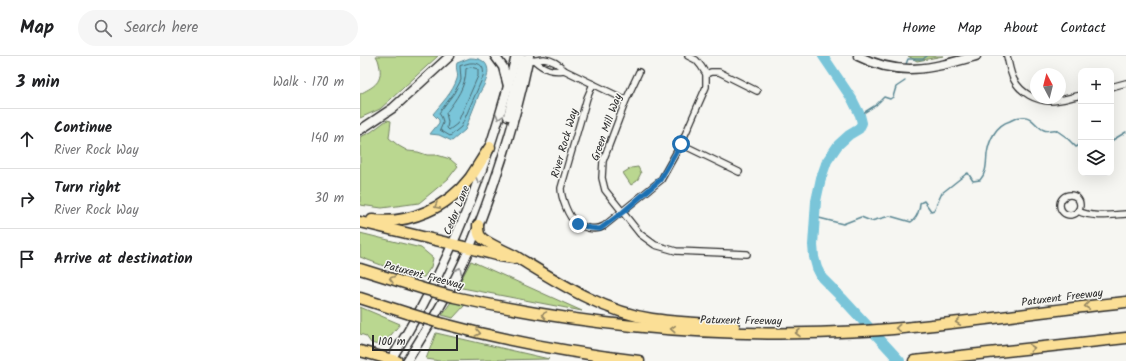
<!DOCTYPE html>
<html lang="en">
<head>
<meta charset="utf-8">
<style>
  :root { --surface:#fff; --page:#f6f6f6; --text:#202124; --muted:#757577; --line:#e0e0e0 }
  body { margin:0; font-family:Kalam,sans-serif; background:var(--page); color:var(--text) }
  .controls { position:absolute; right:12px; top:12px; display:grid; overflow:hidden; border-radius:8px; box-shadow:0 4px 16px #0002 }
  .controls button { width:36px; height:36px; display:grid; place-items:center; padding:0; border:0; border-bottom:1px solid var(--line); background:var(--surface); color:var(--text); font:20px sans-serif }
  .compass { position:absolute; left:670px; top:12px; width:36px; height:36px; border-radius:50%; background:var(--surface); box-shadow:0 4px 16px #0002; rotate:353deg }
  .scale { position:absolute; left:12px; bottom:10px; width:86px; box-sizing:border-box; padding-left:4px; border:2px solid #2b2b2b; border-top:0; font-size:11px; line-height:14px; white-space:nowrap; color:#2b2b2b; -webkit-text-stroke:3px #f6f6f2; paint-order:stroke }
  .stop { position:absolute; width:12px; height:12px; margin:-9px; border:3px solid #1f6fb2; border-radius:50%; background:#fff }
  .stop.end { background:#1f6fb2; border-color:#fff; box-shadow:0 1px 4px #0008 }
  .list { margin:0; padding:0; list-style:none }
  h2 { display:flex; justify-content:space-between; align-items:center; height:52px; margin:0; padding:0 16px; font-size:17px }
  h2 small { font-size:13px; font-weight:400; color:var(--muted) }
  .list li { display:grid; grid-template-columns:26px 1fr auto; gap:12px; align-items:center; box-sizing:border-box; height:60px; padding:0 16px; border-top:1px solid var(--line) }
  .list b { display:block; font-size:15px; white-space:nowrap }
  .list p { margin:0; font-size:13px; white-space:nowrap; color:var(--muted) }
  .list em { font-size:13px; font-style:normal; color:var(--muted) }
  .icon { flex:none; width:22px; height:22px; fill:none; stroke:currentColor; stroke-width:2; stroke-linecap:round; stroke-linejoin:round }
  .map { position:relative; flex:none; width:766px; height:305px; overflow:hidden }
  header { display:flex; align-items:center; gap:24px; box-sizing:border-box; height:56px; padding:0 20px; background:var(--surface); border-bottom:1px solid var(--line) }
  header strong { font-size:19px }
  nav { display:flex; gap:22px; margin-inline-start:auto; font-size:14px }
  .search { width:280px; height:36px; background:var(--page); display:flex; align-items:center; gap:10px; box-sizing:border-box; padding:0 14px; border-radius:22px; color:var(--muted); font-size:15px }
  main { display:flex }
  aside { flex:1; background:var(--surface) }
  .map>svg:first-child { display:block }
  .green { fill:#bad790; stroke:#72815e }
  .water { fill:#7ac5d9; stroke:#5a8793 }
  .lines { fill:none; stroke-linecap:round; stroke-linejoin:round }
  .shore { stroke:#4b6971; stroke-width:1 }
  .stream { stroke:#5a8793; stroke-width:1.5 }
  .river { stroke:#7ac5d9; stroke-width:10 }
  .street-casing { stroke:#2b2b2b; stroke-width:8 }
  .secondary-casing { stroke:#2b2b2b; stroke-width:11 }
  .highway-casing { stroke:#2b2b2b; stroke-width:13 }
  .street { stroke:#f6f6f2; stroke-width:5.5 }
  .secondary { stroke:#f6f6f2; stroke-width:8 }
  .highway { stroke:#fbdf96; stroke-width:10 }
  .highway-bridge-casing { stroke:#2b2b2b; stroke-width:13; stroke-linecap:butt }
  .highway-bridge { stroke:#fbdf96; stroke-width:10 }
  .oneway { stroke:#90908e }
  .oneway2 { stroke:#938560 }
  .route { stroke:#1f6fb2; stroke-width:5 }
  .labels { text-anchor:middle; stroke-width:3; stroke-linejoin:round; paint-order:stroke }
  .street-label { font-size:11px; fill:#2b2b2b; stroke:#f6f6f2 }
</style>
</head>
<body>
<header>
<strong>Map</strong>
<div class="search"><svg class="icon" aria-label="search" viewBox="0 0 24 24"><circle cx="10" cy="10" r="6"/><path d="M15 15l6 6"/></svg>Search here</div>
<nav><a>Home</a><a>Map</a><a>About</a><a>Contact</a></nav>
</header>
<main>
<aside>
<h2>3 min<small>Walk · 170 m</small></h2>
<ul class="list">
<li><svg class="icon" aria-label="ahead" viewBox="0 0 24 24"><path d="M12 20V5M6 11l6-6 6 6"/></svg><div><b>Continue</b><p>River Rock Way</p></div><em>140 m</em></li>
<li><svg class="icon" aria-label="right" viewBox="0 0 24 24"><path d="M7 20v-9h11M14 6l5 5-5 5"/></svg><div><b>Turn right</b><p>River Rock Way</p></div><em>30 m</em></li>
<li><svg class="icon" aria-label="arrive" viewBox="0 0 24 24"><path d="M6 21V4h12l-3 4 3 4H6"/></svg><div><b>Arrive at destination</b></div></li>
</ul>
</aside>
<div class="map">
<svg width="766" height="305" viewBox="0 0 766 305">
  <rect width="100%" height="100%" fill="#f6f6f2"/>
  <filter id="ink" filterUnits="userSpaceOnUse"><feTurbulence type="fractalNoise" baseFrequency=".025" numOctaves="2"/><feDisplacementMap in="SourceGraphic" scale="8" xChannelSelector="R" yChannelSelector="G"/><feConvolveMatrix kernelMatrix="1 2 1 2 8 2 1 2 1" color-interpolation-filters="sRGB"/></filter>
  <g filter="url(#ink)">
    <!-- green -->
    <g class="green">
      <path d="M16 0H78L20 53 0 62V38C12 31 22 28 20 12 19 8 19 4 16 0Z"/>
      <polygon points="548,0 583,0 557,5"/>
      <polygon points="27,64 31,65 29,82 39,90 48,95 58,96 67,99 77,99 90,103 98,110 88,123 59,147 22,152 0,149 0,81 11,76"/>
      <polygon points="278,111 281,117 277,125 271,129 263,117 271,112"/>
      <polygon points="0,177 61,192 73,202 71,211 64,221 50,220 0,201"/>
      <polygon points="111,205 222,255 97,231"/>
      <polygon points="91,246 105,249 93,262 82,259"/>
      <polygon points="0,251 40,268 22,290 11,287 6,280 0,278"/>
      <polygon points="76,277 189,303 80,305 66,303"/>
    </g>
    <!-- water -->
    <path class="water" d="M110 2C134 2 130 21 120 36L105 74 92 85 79 79 70 78 79 67V64L73 58C81 48 93 36 97 23 99 17 95 13 97 7Z"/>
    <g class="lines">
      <!-- shore -->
      <g class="shore">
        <path d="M110 7C121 6 125 11 123 21L101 71 90 80 80 74 83 67 82 62 79 57 94 37 101 24 100 10Z"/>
        <path d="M111 11 118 13V20L97 68 89 74 87 72 88 66 86 57C96 43 106 31 106 13Z"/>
      </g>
      <!-- stream -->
      <g class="stream">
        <polyline points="546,8 548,3 563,3 567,0"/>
        <polyline points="500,59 516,49 524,41 530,43 533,41 536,31 545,25"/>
        <polyline points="751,85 766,76"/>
        <path d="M455 161 483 168 501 161 511 165 530 160 551 166C557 162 560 153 560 147L564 145 571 155 574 154 582 137 606 118 608 117 613 125 620 124C627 116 626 108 627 98 629 84 636 69 650 65 654 63 657 61 661 61 673 59 675 71 684 74 688 76 692 73 696 74L706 81 716 91 718 90 721 86"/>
      </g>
      <!-- river -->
      <polyline class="river" points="463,0 492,43 500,59 502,67 499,73 489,79 478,89 467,105 461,122 456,145 453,189 454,201 457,212 462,222 482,242 540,305"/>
      <!-- street casing -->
      <g class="street-casing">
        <g id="street">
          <path d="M647 0C649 8 650 17 654 24 661 37 676 45 690 45 701 45 711 41 721 39"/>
          <path d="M168 4C175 5 179 3 184 3 192 4 199 8 204 14L266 44"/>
          <path d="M175 5C184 13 192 16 204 14"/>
          <polyline points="279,16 266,44 243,105 242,122 245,134 280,178 295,189 316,195 387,198"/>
          <polyline points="346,18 351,16 359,16 397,35"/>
          <path d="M233 28 227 42 201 132C201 141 208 161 216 167 219 170 224 171 228 172 233 173 239 173 244 170L301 124 321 88 346 31V18L341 10 336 4 328 0"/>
          <polyline points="751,31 766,27"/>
          <polyline points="321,88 379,116"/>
          <circle cx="710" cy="149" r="10"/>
          <path d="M718 155C732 162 751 159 766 158"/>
        </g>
      </g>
      <!-- secondary casing -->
      <g class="secondary-casing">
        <g id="secondary">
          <polyline points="135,0 143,11 148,30"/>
          <path d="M498 0C541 22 573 12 616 0"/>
          <polyline points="148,60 163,2"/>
          <polyline points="0,74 33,52 90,0"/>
          <path d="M30 305C91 209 128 110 156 0"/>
          <path d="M47 305C70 268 93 231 110 191 135 129 156 65 169 0"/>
        </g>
      </g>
      <!-- highway casing -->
      <g class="highway-casing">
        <g id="highway">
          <path d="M12 164C49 169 88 151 110 122 117 112 123 101 130 91"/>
          <polyline points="0,166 109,192 140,200 154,202"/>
          <path d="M118 169C118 173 118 177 120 180 124 186 147 196 155 200 198 226 241 255 292 263 319 267 347 267 374 270"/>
          <polyline points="0,213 64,233"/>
          <path d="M94 241C228 271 365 283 503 275 591 270 678 255 766 246"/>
          <polyline points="0,242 50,258"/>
          <path d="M80 267C146 285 212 297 279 305"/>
          <polyline points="0,295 37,305"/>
          <polyline points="554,305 766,282"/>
        </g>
      </g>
      <!-- street -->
      <use href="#street" class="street"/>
      <!-- secondary -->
      <use href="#secondary" class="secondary"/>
      <!-- highway -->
      <use href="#highway" class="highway"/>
      <!-- highway-bridge casing -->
      <g class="highway-bridge-casing">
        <g id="highway-bridge">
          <polyline points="64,233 94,241"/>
          <polyline points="50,258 80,267"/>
        </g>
      </g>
      <!-- highway-bridge -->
      <use href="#highway-bridge" class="highway-bridge"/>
    </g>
    <!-- one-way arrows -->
    <defs><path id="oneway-chevron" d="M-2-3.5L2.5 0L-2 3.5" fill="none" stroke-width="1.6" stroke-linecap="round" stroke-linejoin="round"/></defs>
    <g class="oneway">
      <use href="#oneway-chevron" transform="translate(139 61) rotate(107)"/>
      <use href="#oneway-chevron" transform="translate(119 125) rotate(109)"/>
      <use href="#oneway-chevron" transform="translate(99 214) rotate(-64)"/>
    </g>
    <g class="oneway2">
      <use href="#oneway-chevron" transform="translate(77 150) rotate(151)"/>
      <use href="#oneway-chevron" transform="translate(32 223) rotate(-164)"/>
      <use href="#oneway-chevron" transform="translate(727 250) rotate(173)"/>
      <use href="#oneway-chevron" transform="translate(184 259) rotate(-171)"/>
      <use href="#oneway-chevron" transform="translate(598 266) rotate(173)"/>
      <use href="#oneway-chevron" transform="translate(538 272) rotate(175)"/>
      <use href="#oneway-chevron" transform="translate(313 273) rotate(-176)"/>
      <use href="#oneway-chevron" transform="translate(118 277) rotate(14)"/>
      <use href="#oneway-chevron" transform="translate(438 277) rotate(-180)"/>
      <use href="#oneway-chevron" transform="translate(672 292) rotate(-6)"/>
    </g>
  </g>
  <g class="lines" filter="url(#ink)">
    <!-- route -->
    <polyline class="route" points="218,168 230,172 240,173 263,156 300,124 321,88"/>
  </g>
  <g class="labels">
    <!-- street labels -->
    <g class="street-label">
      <text transform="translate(246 71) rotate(-70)" y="4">Green Mill Way</text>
      <text transform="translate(204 87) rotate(-74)" y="4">River Rock Way</text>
      <text transform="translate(96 154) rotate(-68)" y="4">Cedar Lane</text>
      <text transform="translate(64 219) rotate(15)" y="4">Patuxent Freeway</text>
      <text transform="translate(702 241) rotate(-7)" y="4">Patuxent Freeway</text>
      <text transform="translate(381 264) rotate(1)" y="4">Patuxent Freeway</text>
    </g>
  </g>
</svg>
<div class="controls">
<button>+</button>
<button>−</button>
<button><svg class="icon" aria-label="layers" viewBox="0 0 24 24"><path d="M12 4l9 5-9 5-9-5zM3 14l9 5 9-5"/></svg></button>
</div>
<svg class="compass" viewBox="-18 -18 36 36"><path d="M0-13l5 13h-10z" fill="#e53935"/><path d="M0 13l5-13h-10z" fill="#757577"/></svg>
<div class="scale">100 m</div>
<div class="stop" style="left:321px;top:88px"></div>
<div class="stop end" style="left:218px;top:168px"></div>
</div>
</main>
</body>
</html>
